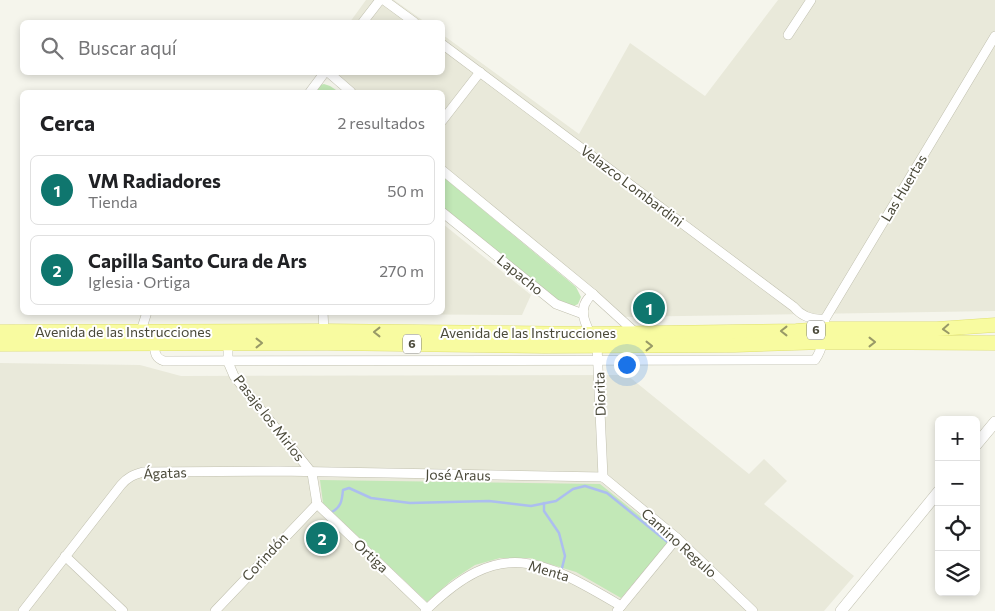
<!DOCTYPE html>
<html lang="es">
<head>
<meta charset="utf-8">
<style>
  :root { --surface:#fff; --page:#f6f6f6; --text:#202124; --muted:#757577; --line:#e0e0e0; --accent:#0f766e }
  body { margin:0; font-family:Commissioner,sans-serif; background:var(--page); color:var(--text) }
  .controls { position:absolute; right:15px; bottom:15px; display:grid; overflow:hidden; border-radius:8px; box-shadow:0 2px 8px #0003 }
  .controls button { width:45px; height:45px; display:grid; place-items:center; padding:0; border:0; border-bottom:1px solid var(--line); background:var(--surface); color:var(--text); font:25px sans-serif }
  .you { position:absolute; left:626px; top:364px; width:18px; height:18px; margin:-12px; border:4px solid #fff; border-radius:50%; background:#1a73e8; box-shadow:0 0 0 8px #1a73e833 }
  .badge { display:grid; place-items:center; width:32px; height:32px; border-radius:50%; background:var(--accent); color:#fff; font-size:16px; font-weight:700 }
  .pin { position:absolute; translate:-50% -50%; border:2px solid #fff; box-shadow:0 1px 5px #0006 }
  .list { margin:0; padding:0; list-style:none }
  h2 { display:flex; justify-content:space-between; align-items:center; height:65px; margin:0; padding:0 20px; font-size:21px }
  h2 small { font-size:16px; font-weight:400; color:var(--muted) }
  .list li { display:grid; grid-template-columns:32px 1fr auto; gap:15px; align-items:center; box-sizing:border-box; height:70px; margin:0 10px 10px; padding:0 10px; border:1px solid var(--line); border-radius:8px }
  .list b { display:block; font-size:19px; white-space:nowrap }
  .list p { margin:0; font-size:16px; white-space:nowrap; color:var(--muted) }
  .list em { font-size:16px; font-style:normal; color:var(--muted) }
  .icon { flex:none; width:28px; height:28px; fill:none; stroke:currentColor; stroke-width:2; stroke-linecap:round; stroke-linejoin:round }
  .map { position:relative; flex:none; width:995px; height:611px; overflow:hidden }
  .search { position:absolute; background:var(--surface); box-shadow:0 2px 8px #0003; left:20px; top:20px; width:425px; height:55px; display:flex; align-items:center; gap:12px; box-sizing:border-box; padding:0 18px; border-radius:8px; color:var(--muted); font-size:19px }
  .panel { position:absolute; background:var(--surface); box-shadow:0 2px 8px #0003; left:20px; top:90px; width:425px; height:225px; border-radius:8px }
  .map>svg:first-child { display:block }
  .residential { fill:#e9e9da }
  .green { fill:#c2e8b7 }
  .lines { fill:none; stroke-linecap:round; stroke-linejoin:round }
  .stream { stroke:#acbeef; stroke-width:2.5 }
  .minor-casing { stroke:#c1c0af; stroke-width:10 }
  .tertiary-casing { stroke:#c1c0af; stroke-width:12 }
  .primary-casing { stroke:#dfe06f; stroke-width:15 }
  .minor { stroke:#fff; stroke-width:9 }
  .tertiary { stroke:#fff; stroke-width:11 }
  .primary { stroke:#f8fba0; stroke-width:14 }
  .oneway { stroke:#989967 }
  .labels { text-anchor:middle; stroke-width:4; stroke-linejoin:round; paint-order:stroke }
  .shield { fill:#fff; stroke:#808074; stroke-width:1 }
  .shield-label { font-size:12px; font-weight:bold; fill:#4a4939 }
  .street-label { font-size:14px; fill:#4a4939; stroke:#fff }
</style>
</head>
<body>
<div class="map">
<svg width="995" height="611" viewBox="0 0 995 611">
  <rect width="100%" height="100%" fill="#f5f5ec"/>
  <!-- residential -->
  <g class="residential">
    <polygon points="366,0 394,0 425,22 350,22"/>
    <polygon points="778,0 995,0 995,311 618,317 443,169 442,92 352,92 328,73 442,72 443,35 579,134 630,43 705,96"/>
    <polygon points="443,224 531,295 522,315 213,313 442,312"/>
    <polygon points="0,363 140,365 181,376 627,375 749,474 764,459 787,481 764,504 854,576 824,611 0,611"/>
  </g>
  <!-- green -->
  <g class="green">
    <polygon points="324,84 330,86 339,92 314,92 320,85"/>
    <polygon points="442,176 576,287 581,297 578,304 574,306 560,302 443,209"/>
    <polygon points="320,480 600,484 670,540 621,598 576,572 530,558 500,558 475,565 452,580 427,602 323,503"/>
  </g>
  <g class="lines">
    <!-- stream -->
    <g class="stream">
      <polyline points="544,503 544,511 559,533 565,556 561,572"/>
      <path d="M330 513C341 508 342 501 343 490L349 488 371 498 410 503 489 501 531 506 556 501 573 489 585 486 607 493 670 544"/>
    </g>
    <!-- minor casing -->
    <g class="minor-casing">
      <g id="minor">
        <polyline points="384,0 414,22"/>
        <polyline points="363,22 380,0"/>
        <polyline points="788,35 811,0"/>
        <path d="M442 44 794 307C802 317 812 320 825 319"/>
        <polyline points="328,72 351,92"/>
        <polyline points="310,92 325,72"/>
        <polyline points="442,121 480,72"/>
        <polyline points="442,170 593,294 636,333"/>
        <polyline points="442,212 556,304 583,314"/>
        <path d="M593 294C574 308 587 328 597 346L603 477"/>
        <polyline points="323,312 324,331"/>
        <polyline points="141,331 147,312"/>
        <path d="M154 343C155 353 155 358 164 361L815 360C824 347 824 334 825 319L995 36"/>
        <polyline points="228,343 228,362 234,376 312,473"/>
        <polyline points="312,473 317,504 427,609"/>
        <polyline points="603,477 677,538 753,611"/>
        <polyline points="65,556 123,611"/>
        <path d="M23 611 121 485C128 477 133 475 143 472L278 471 603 477"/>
        <polyline points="215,611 317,504"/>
        <path d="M425 611C500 537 540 558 621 606"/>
        <polyline points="617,611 677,538"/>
      </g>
    </g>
    <!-- tertiary casing -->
    <g class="tertiary-casing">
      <g id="tertiary">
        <polyline points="976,445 995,422"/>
        <polyline points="841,611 939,491"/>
      </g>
    </g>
    <!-- primary casing -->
    <g class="primary-casing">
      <g id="primary">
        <polyline points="0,332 324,331 590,334 796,331 824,329 937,329 995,325"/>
        <polyline points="0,344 327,343 544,346 735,345 824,342 995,343"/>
      </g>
    </g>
    <!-- minor -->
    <use href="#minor" class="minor"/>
    <!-- tertiary -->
    <use href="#tertiary" class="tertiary"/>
    <!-- primary -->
    <use href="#primary" class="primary"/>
  </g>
  <!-- one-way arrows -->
  <defs><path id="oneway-chevron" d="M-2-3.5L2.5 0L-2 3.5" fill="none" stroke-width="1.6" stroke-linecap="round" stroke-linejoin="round" transform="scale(1.25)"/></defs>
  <g class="oneway">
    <use href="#oneway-chevron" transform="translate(946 329) rotate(177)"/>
    <use href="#oneway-chevron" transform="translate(784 331) rotate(180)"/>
    <use href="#oneway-chevron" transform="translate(377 332) rotate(-180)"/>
    <use href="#oneway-chevron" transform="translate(872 342)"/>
    <use href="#oneway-chevron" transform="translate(259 343)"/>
    <use href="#oneway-chevron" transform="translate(649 346)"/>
  </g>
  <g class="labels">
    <!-- shield labels -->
    <g class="shield">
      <rect x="807" y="320.5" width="18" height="19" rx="4"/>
      <rect x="403" y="334.5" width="18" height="19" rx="4"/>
    </g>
    <g class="shield-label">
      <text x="816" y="334">6</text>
      <text x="412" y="348">6</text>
    </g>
    <!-- street labels -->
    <g class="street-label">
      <text transform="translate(632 186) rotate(37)" y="5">Velazco Lombardini</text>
      <text transform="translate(904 188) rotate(-59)" y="5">Las Huertas</text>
      <text transform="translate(520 275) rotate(39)" y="5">Lapacho</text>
      <text x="123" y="337">Avenida de las Instrucciones</text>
      <text x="528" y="338">Avenida de las Instrucciones</text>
      <text transform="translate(600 394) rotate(-92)" y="5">Diorita</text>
      <text transform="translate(269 418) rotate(52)" y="5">Pasaje los Mirlos</text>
      <text transform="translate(165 473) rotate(-2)" y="5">Ágatas</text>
      <text transform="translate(458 475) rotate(1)" y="5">José Araus</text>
      <text transform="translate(679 543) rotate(42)" y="5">Camino Regulo</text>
      <text transform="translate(371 556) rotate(43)" y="5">Ortiga</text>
      <text transform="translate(265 557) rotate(-47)" y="5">Corindón</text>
      <text transform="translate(549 571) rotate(17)" y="5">Menta</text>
    </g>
  </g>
</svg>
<div class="controls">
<button>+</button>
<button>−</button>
<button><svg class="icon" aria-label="locate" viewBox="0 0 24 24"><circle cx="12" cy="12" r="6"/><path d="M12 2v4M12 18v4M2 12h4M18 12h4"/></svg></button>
<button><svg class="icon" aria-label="layers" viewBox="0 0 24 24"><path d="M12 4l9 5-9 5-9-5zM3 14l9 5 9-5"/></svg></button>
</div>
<div class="you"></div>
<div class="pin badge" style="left:649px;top:308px">1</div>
<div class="pin badge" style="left:322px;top:538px">2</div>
<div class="search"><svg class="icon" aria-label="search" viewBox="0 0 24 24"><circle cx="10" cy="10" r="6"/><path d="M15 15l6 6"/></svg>Buscar aquí</div>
<section class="panel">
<h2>Cerca<small>2 resultados</small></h2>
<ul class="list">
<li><span class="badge">1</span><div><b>VM Radiadores</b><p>Tienda</p></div><em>50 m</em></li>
<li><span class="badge">2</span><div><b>Capilla Santo Cura de Ars</b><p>Iglesia · Ortiga</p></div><em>270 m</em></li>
</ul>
</section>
</div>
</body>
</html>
